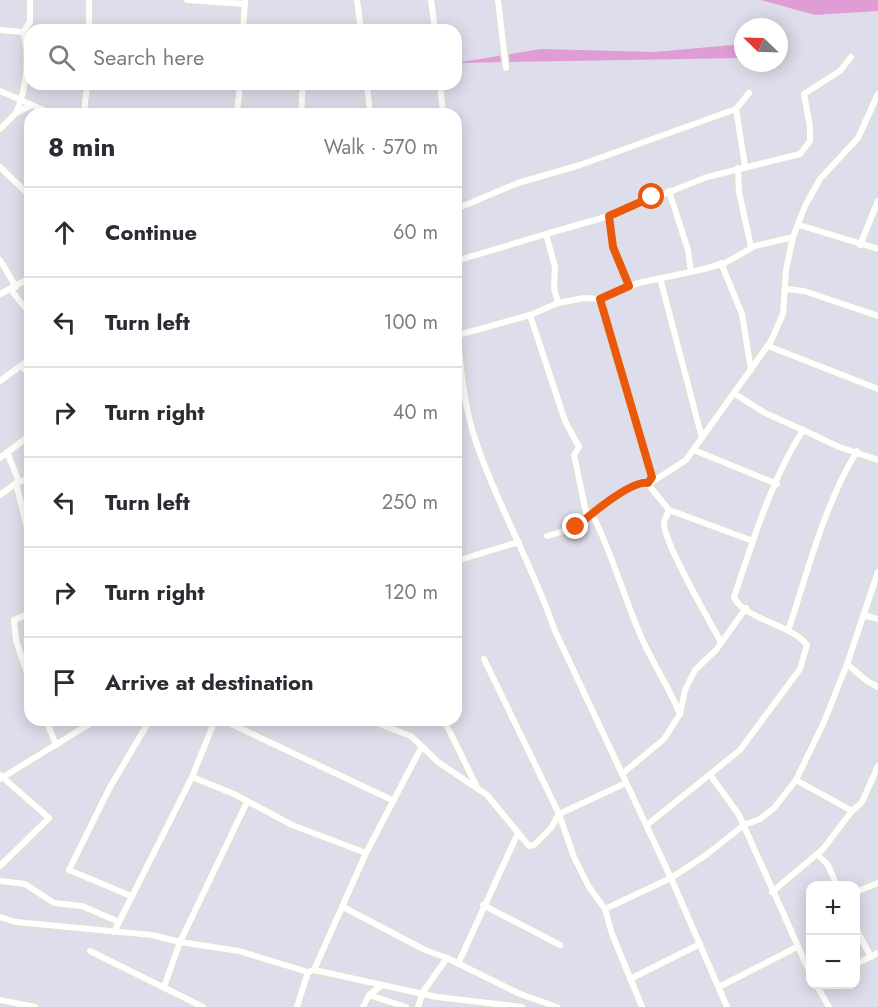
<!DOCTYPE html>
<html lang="en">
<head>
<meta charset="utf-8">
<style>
  :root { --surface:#fff; --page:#f2f2f3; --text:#2b2b33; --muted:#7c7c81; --line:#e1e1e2 }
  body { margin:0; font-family:Jost,sans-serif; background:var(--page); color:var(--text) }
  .controls { position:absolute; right:18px; bottom:18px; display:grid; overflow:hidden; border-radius:12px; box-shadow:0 3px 15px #0003 }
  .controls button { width:54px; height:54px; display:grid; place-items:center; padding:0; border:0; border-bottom:2px solid var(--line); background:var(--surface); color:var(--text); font:30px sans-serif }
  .compass { position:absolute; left:734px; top:18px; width:54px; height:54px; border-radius:50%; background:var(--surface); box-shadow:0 3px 15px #0003; rotate:293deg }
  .stop { position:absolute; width:18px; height:18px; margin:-14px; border:4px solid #ea580c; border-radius:50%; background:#fff }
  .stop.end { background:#ea580c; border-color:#fff; box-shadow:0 2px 6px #0008 }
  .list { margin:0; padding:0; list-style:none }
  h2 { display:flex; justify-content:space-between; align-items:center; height:78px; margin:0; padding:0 24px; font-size:26px }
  h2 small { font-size:20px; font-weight:400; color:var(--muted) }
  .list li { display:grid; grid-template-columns:39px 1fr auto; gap:18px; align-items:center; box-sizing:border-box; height:90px; padding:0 24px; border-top:2px solid var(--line) }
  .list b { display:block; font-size:22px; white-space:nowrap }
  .list em { font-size:20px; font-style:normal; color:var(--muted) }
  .icon { flex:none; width:33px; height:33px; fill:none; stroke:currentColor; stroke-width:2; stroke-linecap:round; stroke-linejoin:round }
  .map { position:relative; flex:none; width:878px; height:1007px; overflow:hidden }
  .search { position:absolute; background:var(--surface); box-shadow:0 3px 15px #0003; left:24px; top:24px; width:438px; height:66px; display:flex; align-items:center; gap:15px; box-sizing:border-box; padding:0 21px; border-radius:18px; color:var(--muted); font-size:22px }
  .panel { position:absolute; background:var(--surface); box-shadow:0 3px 15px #0003; left:24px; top:108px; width:438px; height:618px; border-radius:18px }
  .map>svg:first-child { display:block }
  .green { fill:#df9cd5 }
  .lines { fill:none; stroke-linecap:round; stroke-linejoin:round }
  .minor-casing { stroke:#dde2d2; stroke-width:9 }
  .minor { stroke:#fff; stroke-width:6 }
  .route { stroke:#ea580c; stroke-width:8 }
</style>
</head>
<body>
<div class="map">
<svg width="878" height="1007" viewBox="0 0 878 1007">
  <rect width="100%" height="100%" fill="#deddeb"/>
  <!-- green -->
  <g class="green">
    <polygon points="761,0 878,0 878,11 815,15"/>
    <polygon points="743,44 743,58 456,63 541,49 655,52"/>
  </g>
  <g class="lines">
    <!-- minor casing -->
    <g class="minor-casing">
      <g id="minor">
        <polyline points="89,0 89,30"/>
        <polyline points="187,0 245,4"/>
        <polyline points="357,0 361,30"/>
        <polyline points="431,0 435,30"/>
        <polyline points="498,0 506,68"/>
        <polyline points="0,30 23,32"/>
        <polyline points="243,30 245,1"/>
        <polyline points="367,84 370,114"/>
        <polyline points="440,84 443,114"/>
        <polyline points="0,91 53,114"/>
        <path d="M16 113C26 91 30 56 23 32L30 22V0"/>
        <polyline points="84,114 87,84"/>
        <polyline points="237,114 240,84"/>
        <polyline points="301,114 303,84"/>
        <polyline points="0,129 16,113 32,105"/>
        <polyline points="745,166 736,109 749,93"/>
        <polyline points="0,167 30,196"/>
        <polyline points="738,168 739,192 751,247"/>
        <polyline points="669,191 688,250 691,272"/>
        <polyline points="456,209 518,183 580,165 736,109"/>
        <polyline points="609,216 613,247 629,286"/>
        <polyline points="799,225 878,249"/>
        <polyline points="546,234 609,216 707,177 800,154 810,141 810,127 804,94 840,71 851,57"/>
        <polyline points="860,245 878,201"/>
        <polyline points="0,260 16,287"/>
        <polyline points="456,261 546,234 555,267 554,288 558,303"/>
        <polyline points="721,263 742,314 751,370"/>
        <polyline points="660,278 702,438"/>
        <polyline points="786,289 804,291 878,316"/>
        <polyline points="11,290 30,314"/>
        <polyline points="0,294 30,278"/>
        <polyline points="530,315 565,421 579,447 574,455 587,517"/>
        <path d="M456 316C460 358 462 401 476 442 498 507 533 566 555 631L671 878 727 1007"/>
        <polyline points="458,335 530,315 558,303 584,298 600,299 638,283 700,270 725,263 755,246 793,237"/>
        <polyline points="768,346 878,389"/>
        <polyline points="22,366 30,376"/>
        <polyline points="0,381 30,359"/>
        <polyline points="735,394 765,413 803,430"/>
        <polyline points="694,450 777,484"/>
        <polyline points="7,452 19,482"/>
        <polyline points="0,458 30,435"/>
        <polyline points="16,483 30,540"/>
        <polyline points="647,483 669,510 753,541"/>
        <polyline points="649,484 686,460 771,341 783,314 786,270 793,237 805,206 820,179 858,138 878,94"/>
        <polyline points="0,495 16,483 30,478"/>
        <path d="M669 510C668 514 664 519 664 523 663 541 710 622 721 642"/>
        <path d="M592 514C613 555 624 598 642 639 654 665 669 688 680 714"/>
        <path d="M547 536C556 533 567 531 575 527 594 517 627 480 648 483L652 477 600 299"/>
        <polyline points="456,561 519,542"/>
        <polyline points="30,613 14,620 16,640 30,682"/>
        <polyline points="863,615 878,619"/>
        <path d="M788 631C808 571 824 505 857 451"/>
        <polyline points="484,659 559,814 574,857 589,887 605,909 612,934 642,1007"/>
        <polyline points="847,664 867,681 878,687"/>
        <polyline points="46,720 56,745"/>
        <polyline points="214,720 229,723 392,800"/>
        <polyline points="369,720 411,736 438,762 487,795 529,846 534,845 551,828 559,814 626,783"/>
        <polyline points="444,720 478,789"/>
        <polyline points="622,774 664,739 680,714 685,690 695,670 716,650 746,608"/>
        <polyline points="0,775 49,818 0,866"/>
        <polyline points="711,776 739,815 810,973"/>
        <polyline points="192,777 215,720"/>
        <polyline points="0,779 96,720"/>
        <polyline points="852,811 862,802 878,766"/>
        <path d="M647 825 740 750 800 669 807 645C793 625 743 619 734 597 753 541 771 480 803 430L839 447 878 460"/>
        <polyline points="817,854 828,865 837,886"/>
        <polyline points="0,881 25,884 54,903 82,906 119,922"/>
        <polyline points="772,892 823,849 852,811 796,780"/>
        <polyline points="856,892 878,883"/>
        <polyline points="131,896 69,870 109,789 148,723"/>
        <polyline points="483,905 560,945"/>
        <polyline points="343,907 425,950 447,958"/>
        <polyline points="605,909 671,878 706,855 744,825 760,819 774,808 796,780 824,722 847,664 878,572"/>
        <polyline points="0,917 16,922 152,935 180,942 239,951 308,972 314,970 437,997 522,1007"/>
        <polyline points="856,929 871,957"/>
        <polyline points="114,932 192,777 234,794 292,825 366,853"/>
        <polyline points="90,951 203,1007"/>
        <polyline points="458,964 518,833"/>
        <polyline points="856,964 878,953"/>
        <polyline points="314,970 366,853 421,748"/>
        <polyline points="630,979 700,944"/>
        <polyline points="816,984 829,1007"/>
        <polyline points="164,987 180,942 247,802"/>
        <polyline points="719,987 797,947"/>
        <polyline points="369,995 406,1007"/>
        <polyline points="0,1000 35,1007"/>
        <polyline points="297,1007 308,972"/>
        <polyline points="363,1007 369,995 382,985"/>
        <polyline points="418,1007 423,992 447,958 520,994 557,1007"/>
      </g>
    </g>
    <!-- minor -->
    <use href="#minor" class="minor"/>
  </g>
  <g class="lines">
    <!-- route -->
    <path class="route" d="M576 527C590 515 631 480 648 483L652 477 600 299 629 286 613 247 609 216 652 197"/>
  </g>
</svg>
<div class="controls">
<button>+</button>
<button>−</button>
</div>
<svg class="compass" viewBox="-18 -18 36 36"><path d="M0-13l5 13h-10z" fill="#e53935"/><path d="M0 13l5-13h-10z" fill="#7c7c81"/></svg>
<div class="stop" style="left:652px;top:197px"></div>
<div class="stop end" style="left:576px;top:527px"></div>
<div class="search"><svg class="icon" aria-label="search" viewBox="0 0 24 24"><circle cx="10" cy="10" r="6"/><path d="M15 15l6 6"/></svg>Search here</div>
<section class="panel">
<h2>8 min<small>Walk · 570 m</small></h2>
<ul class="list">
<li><svg class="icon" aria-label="ahead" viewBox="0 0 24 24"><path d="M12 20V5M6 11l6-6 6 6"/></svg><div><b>Continue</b></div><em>60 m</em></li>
<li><svg class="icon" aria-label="left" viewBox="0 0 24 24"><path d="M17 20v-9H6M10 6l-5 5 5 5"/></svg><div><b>Turn left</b></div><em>100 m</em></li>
<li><svg class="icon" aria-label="right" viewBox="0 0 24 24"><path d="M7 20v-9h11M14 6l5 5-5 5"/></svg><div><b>Turn right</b></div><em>40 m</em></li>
<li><svg class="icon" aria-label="left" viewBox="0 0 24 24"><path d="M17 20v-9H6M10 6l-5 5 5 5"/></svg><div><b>Turn left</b></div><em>250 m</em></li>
<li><svg class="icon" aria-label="right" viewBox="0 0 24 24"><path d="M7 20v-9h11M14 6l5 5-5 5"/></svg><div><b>Turn right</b></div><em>120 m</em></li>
<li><svg class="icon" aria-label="arrive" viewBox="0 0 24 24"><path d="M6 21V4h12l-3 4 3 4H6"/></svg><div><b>Arrive at destination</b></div></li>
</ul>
</section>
</div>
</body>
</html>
